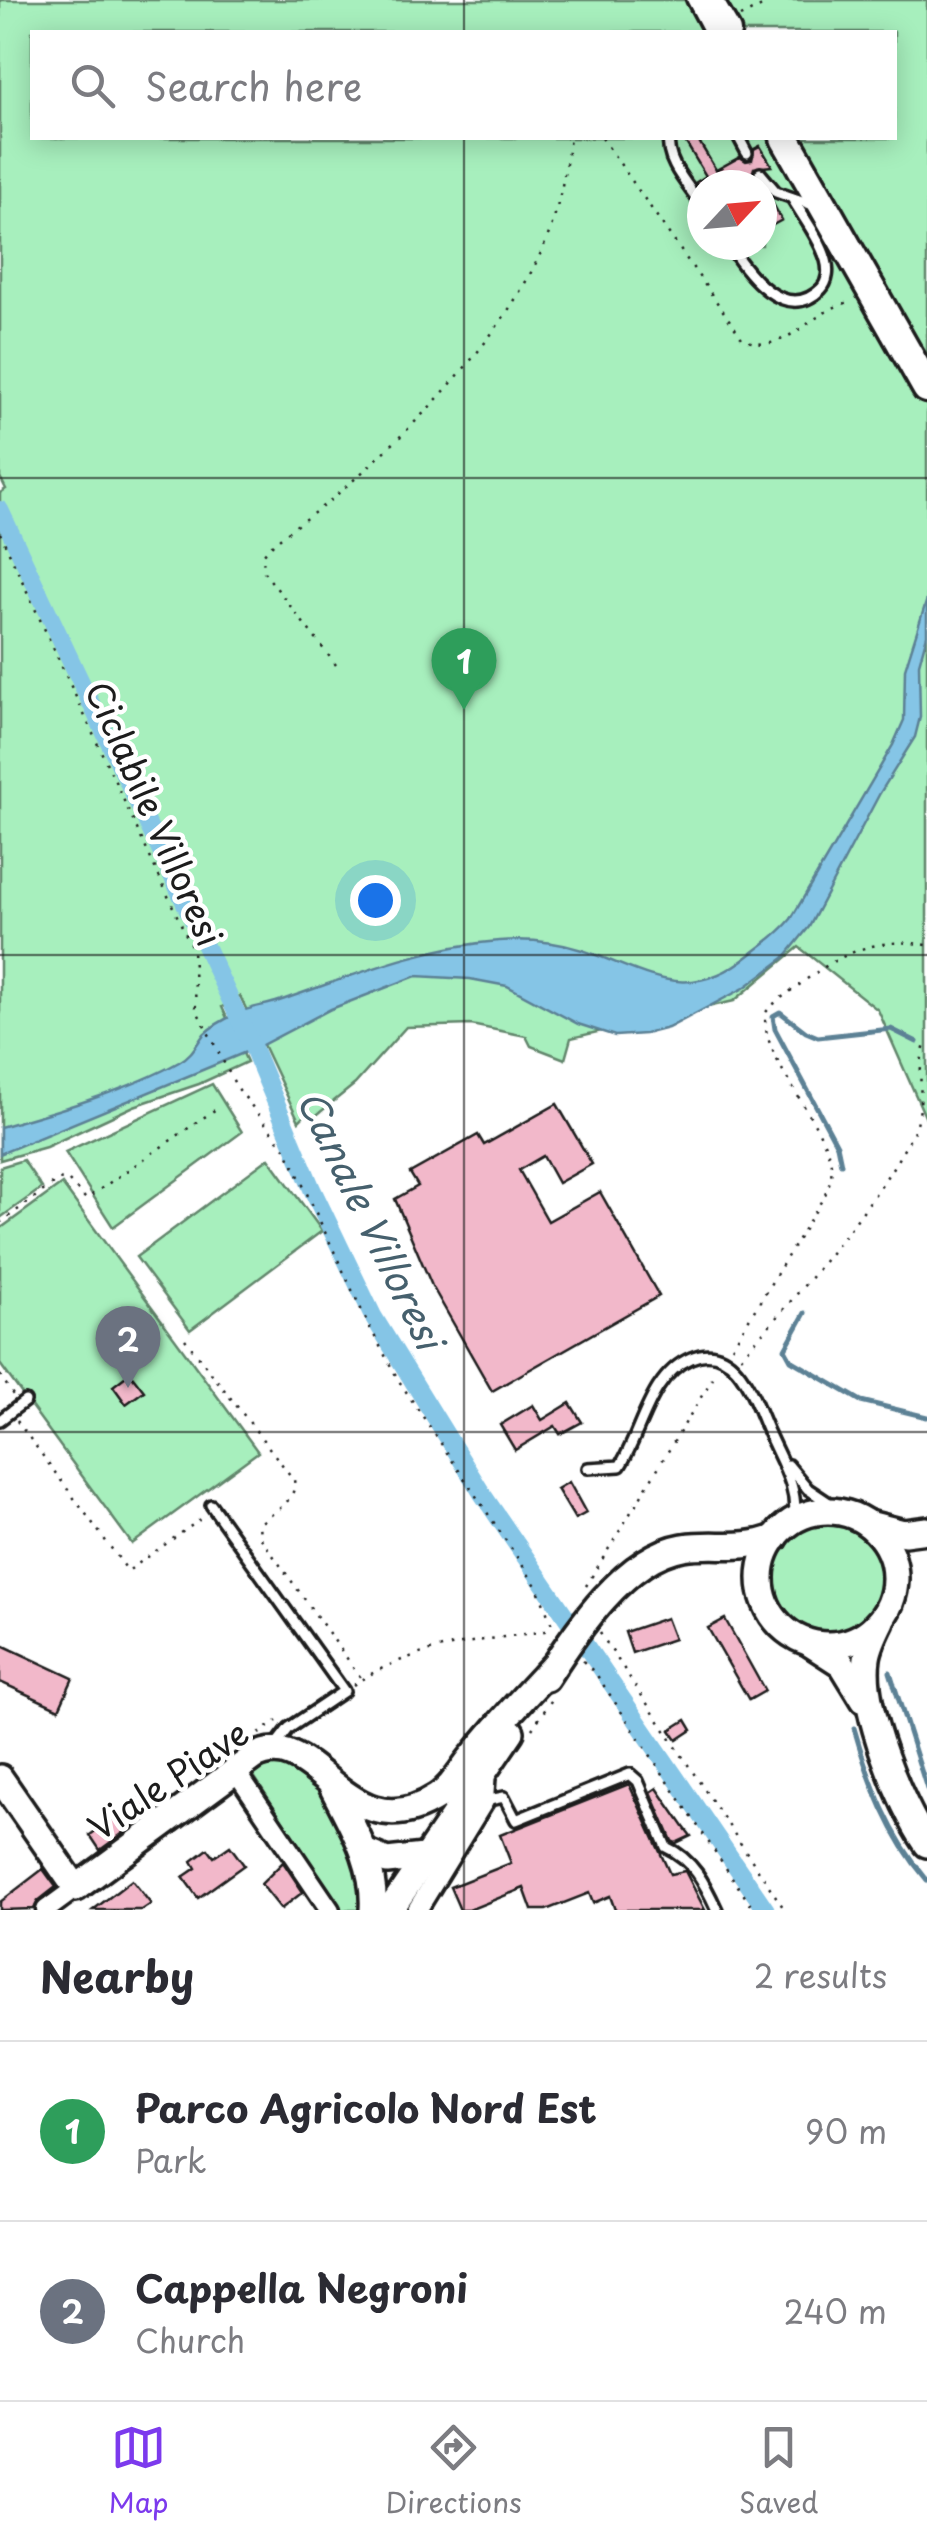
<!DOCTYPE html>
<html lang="en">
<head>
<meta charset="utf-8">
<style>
  :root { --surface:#fff; --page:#f2f2f3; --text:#2b2b33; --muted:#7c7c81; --line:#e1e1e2; --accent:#7c3aed }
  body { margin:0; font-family:"Playpen Sans",sans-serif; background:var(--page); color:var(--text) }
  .compass { position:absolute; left:687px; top:170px; width:90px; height:90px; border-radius:50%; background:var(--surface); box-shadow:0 5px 25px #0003; rotate:64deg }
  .you { position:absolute; left:375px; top:900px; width:35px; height:35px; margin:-25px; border:8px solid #fff; border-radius:50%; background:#1a73e8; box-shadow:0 0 0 15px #1a73e833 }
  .badge { display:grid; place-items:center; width:65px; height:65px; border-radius:50%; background:var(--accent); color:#fff; font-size:32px; font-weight:700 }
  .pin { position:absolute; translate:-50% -82px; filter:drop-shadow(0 2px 5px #0008) }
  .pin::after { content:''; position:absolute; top:52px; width:35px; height:30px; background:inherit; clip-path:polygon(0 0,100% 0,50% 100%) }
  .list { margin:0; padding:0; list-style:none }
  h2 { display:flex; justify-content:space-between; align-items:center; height:130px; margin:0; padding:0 40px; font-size:42px }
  h2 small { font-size:32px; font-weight:400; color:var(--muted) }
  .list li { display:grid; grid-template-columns:65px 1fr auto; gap:30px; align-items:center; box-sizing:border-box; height:180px; padding:0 40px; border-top:2px solid var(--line) }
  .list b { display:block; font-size:38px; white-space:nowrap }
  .list p { margin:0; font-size:32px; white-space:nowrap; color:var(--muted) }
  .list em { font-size:32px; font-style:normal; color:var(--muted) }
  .icon { flex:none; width:55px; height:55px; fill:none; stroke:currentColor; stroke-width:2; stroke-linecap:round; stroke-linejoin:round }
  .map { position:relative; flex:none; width:927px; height:1910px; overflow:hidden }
  .search { position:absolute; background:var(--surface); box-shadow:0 5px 25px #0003; left:30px; right:30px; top:30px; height:110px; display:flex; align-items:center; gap:25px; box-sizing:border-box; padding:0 35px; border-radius:0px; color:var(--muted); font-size:38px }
  .sheet { height:490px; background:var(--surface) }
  nav { display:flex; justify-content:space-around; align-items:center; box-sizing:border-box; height:140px; border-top:2px solid var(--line); background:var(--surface); font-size:28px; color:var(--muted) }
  nav a { display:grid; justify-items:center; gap:5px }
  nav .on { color:var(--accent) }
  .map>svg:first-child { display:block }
  .green { fill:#a7efbd; stroke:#62866c; stroke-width:2.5; fill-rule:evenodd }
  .water { fill:#85c5e6; stroke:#5b8195; stroke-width:2.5 }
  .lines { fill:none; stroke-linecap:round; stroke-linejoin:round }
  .stream { stroke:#5b8195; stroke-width:5 }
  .canal { stroke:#85c5e6; stroke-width:18 }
  .building { fill:#f2b8ca; stroke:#1c1c1c; stroke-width:2.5 }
  .lane-casing { stroke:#1c1c1c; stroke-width:16 }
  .street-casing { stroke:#1c1c1c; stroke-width:25 }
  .secondary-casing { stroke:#1c1c1c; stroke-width:32 }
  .primary-casing { stroke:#1c1c1c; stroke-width:35 }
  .path { stroke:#1c1c1c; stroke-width:2.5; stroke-dasharray:2.5 8; stroke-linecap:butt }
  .lane { stroke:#fff; stroke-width:9 }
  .street { stroke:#fff; stroke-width:18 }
  .secondary { stroke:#fff; stroke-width:25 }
  .primary { stroke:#fff; stroke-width:28 }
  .grid { fill:none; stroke:#1c1c1c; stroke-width:2.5; stroke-opacity:0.55 }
  .labels { text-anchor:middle; stroke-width:9; stroke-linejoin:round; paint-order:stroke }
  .street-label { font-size:35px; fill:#1c1c1c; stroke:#fff }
  .water-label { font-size:38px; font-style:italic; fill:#46606d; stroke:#fff }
</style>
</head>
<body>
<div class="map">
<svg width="927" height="1910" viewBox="0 0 927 1910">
  <rect width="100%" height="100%" fill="#fff"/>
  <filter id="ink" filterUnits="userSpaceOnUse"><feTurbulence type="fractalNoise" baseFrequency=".01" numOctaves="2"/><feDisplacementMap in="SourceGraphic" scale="20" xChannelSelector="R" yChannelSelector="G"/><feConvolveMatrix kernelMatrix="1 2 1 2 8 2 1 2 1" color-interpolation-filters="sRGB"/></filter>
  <g filter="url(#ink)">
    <!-- green -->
    <g class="green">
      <path d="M0 0H927V1121L878 1010 799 947 734 1001 571 1038 565 1059 531 1046 526 1036 471 1025 406 1027 355 1084 313 1118 306 1114 299 1121 240 996 222 1007 247 1062 199 1084 134 1106 46 1147 0 1160V493L6 489 0 477ZM32 32H894V138H32ZM702 185H762V245H702Z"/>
      <polygon points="212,1084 242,1132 113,1227 65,1152"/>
      <polygon points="269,1158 322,1231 190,1330 136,1257"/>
      <polygon points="23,1160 42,1188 0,1218 0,1167"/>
      <polygon points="62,1184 258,1452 132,1544 0,1364 0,1229"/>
      <circle cx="828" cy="1578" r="54"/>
      <polygon points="283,1761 326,1792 355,1848 365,1910 341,1910 250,1770"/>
    </g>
    <!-- water -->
    <path class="water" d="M927 599V635L919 664 920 717 915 737 880 793 809 927 784 958 744 988 668 1028 645 1034 615 1036 578 1024 507 986 470 979 416 976 331 1009 258 1047 0 1154V1127C56 1111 129 1090 179 1062 192 1055 196 1045 204 1034 213 1025 225 1019 236 1014 251 1006 265 1006 279 1001 353 976 419 947 499 941 528 939 554 941 582 950 648 972 687 1006 751 954 766 942 779 934 791 919L893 745 904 720 905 669Z"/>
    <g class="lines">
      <!-- stream -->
      <g class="stream">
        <polyline points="841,1164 837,1145 775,1029 773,1016 780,1012 806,1032 818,1037 891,1029 917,1042"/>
        <polyline points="805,1313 785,1349 791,1360 861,1401 927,1417"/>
        <polyline points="890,1672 927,1789"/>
        <path d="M854 1728C870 1784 889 1835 927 1880"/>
      </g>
      <!-- canal -->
      <polyline class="canal" points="0,510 254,1050 312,1189 373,1316 483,1495 766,1910"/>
    </g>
    <!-- building -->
    <g class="building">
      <polygon points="683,138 697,138 716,170 740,157 746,161 752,160 754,149 760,146 772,166 754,168 751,178 754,185 697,185 695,183 706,176"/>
      <polygon points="772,202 782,220 762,231 762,207"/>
      <polygon points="557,1104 592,1164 558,1183 543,1156 519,1170 548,1221 600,1192 659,1296 492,1391 432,1286 395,1199 418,1186 410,1173 478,1135 484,1145"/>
      <polygon points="130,1373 144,1391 126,1404 113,1386"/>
      <polygon points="570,1403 582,1422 560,1434 555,1426 515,1450 500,1425 533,1405 542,1420"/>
      <polygon points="569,1482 586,1513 575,1519 557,1489"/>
      <polygon points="666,1618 674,1639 632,1653 625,1632"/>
      <polygon points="725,1619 765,1691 749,1700 708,1628"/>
      <polygon points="0,1644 73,1678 59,1709 0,1682"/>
      <polygon points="686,1720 692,1730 677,1740 670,1730"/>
      <polygon points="629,1784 670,1874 685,1871 705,1910 615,1910 610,1896 593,1903 589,1893 546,1910 532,1910 524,1888 469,1910 460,1910 450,1887 511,1863 500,1835"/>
      <polygon points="657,1788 684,1827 691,1836 676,1843 672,1841 651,1792"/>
      <polygon points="144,1795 155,1810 100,1850 90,1835"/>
      <polygon points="230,1846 244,1865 198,1898 183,1877 196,1868 192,1861 208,1849 214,1857"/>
      <polygon points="283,1862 303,1892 281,1909 261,1884"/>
      <polygon points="43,1869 56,1887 38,1901 34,1909 0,1910 0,1902"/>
      <polygon points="132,1880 151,1904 142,1910 93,1910"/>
    </g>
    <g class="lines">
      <!-- lane casing -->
      <g class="lane-casing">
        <g id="lane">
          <polyline points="692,0 709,32"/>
          <path d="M669 138C665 162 689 186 702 206"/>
          <polyline points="739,138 747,153"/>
          <polyline points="760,173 776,192 816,206"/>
          <path d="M729 245C746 272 785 325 821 289 828 282 829 270 826 260 820 239 803 217 792 198"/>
          <polyline points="0,1420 25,1401"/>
          <polyline points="788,1465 808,1489 847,1515"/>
          <path d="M588 1468 620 1466C642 1432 649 1376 691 1358 738 1338 755 1404 769 1434 782 1464 799 1488 794 1521"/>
          <polyline points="211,1505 344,1691 289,1728 275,1746"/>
          <path d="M484 1801 504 1797 516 1820 630 1774 638 1781 666 1847C693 1859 705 1884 717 1910"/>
        </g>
      </g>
      <!-- street casing -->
      <g class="street-casing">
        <g id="street">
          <polyline points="236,1771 330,1910"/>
          <polyline points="46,1910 76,1888"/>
          <polyline points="417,1910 484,1801 486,1769"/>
        </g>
      </g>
      <!-- secondary casing -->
      <g class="secondary-casing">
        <g id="secondary">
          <circle cx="828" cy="1578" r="67"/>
          <polyline points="869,1524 904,1533 927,1530"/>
          <path d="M881 1621C875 1633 869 1645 867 1658 860 1707 899 1803 927 1844"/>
          <polyline points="811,1644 842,1664 864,1700"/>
          <path d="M546 1678C576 1631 625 1557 683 1547 717 1542 740 1551 775 1538"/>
          <path d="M0 1778 76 1888 254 1757C315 1722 347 1855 437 1797 453 1787 460 1771 472 1757 497 1725 526 1695 554 1665"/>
          <path d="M332 1786C352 1826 376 1863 373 1910"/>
          <polyline points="365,1852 387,1861 424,1857"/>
          <polyline points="390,1910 511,1732"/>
        </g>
      </g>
      <!-- primary casing -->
      <g class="primary-casing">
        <g id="primary">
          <polyline points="707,0 726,32"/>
          <polyline points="785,138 927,388"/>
        </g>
      </g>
      <!-- path -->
      <g class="path">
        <polyline points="740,17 774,0"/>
        <path d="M602 138 742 338C783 361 812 308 851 302"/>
        <polyline points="0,533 193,950 196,1009 236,1086 287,1151 369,1326 399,1381 537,1587 554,1630"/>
        <path d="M336 665 264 572 263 555C282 532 311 517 333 498 411 431 506 337 546 241 559 209 565 172 570 138"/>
        <polyline points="0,1223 58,1180 67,1179 86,1199 219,1107"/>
        <path d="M185 1339 294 1480C298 1500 274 1512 259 1524L260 1537 361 1678"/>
        <path d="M732 1347 825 1195C829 1184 833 1175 831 1164 824 1120 757 1054 766 1012 776 1000 790 992 803 982 841 953 878 936 927 945"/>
        <path d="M741 1357C801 1291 872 1210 914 1131 927 1104 914 1069 927 1040"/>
        <polyline points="0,1375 13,1395"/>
        <polyline points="17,1421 128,1571 205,1516"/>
        <polyline points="586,1586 717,1371"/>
        <polyline points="600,1633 785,1910"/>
        <polyline points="583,1661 596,1674 754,1910"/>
        <path d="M353 1685C412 1645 482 1641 551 1630"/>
        <polyline points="532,1729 553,1698"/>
        <polyline points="259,1734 277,1721"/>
      </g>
      <!-- lane -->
      <use href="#lane" class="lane"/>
      <!-- street -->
      <use href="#street" class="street"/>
      <!-- secondary -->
      <use href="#secondary" class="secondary"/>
      <!-- primary -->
      <use href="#primary" class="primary"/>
    </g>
  </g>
  <!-- grid -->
  <path class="grid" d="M464 0V32M464 138V1910M0 478H927M0 955H927M0 1432H927"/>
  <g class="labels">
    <!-- street labels -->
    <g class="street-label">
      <text transform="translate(153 814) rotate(66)" y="12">Ciclabile Villoresi</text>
      <text transform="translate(169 1781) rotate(-34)" y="12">Viale Piave</text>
    </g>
    <!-- water labels -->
    <g class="water-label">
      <text transform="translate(369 1220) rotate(64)" y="13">Canale Villoresi</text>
    </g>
  </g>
</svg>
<svg class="compass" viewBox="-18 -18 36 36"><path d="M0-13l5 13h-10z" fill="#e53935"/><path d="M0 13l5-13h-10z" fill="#7c7c81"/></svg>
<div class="you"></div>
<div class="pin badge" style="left:464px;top:710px;background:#2e9e5b">1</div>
<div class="pin badge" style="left:128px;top:1388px;background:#6b7280">2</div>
<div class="search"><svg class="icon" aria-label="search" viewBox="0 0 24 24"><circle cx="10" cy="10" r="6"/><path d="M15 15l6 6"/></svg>Search here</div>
</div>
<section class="sheet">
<h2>Nearby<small>2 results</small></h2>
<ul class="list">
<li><span class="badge" style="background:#2e9e5b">1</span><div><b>Parco Agricolo Nord Est</b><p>Park</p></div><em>90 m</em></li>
<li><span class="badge" style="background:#6b7280">2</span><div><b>Cappella Negroni</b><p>Church</p></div><em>240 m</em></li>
</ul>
</section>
<nav>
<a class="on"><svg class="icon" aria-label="map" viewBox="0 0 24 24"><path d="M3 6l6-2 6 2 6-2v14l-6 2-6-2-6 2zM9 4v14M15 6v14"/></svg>Map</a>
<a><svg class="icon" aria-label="directions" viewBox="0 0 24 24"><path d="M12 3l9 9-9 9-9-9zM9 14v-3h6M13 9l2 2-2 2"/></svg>Directions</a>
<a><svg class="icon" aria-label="saved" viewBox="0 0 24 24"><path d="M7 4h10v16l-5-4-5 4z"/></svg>Saved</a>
</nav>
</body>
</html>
